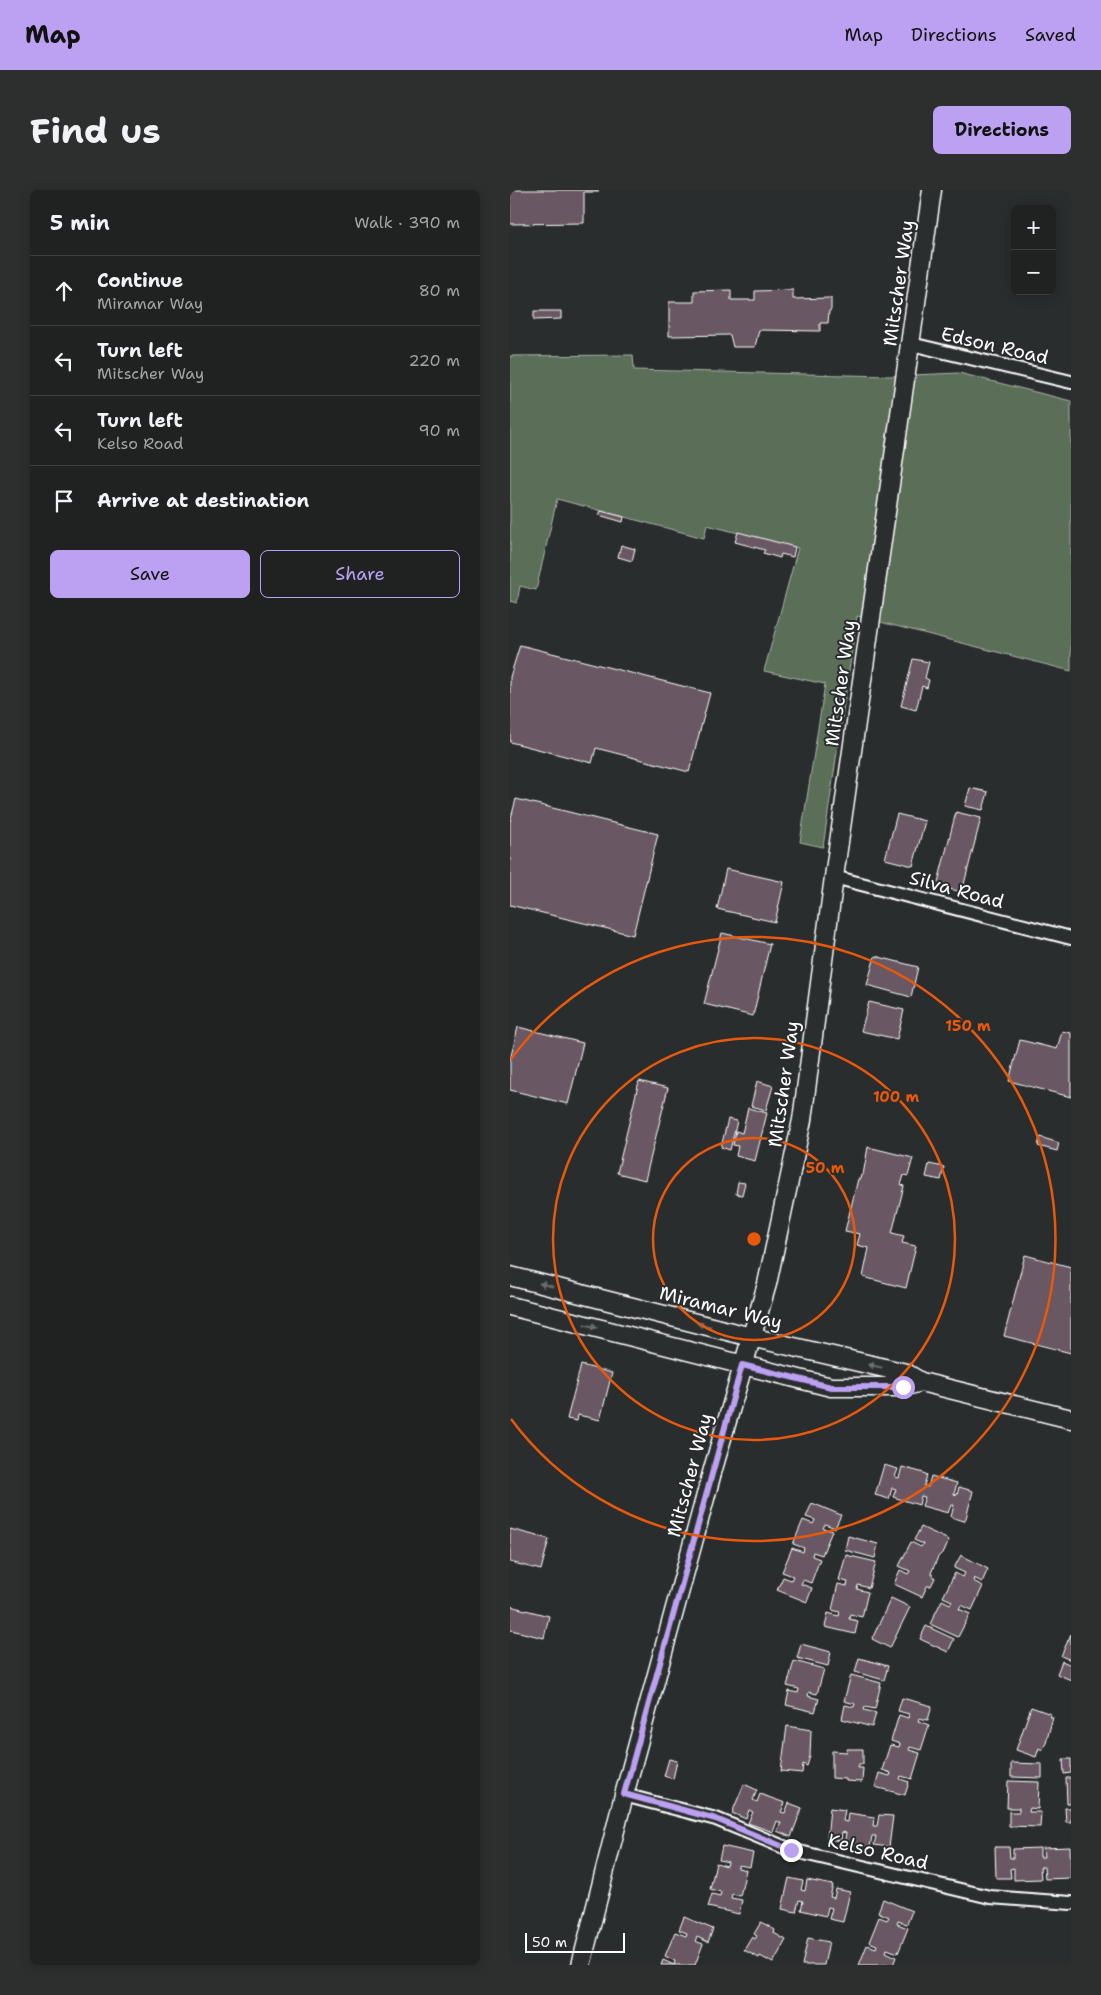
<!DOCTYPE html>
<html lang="en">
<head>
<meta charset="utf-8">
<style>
  :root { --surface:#202222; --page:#2d2f2f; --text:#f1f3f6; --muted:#a2a4a5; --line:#3d3f40; --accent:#bca0f2 }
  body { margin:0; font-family:"Shantell Sans",sans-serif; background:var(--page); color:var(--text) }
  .controls { position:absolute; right:15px; top:15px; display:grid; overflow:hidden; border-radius:8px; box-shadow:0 2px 12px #0003 }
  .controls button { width:45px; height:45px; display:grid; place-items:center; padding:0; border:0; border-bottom:1px solid var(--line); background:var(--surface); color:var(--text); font:25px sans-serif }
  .scale { position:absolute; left:15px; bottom:12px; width:100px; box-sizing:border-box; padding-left:5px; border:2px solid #fff; border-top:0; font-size:14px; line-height:18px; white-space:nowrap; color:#fff; -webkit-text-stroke:4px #2a2d2e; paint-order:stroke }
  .stop { position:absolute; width:15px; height:15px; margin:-11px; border:4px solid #bca0f2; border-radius:50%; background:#fff }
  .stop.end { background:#bca0f2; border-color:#fff; box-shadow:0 1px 5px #0008 }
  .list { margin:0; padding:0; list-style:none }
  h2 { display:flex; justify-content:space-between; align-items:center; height:65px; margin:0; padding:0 20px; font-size:21px }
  h2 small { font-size:16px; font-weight:400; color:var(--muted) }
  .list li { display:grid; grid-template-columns:32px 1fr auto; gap:15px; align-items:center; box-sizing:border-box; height:70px; padding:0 20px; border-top:1px solid var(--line) }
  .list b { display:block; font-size:19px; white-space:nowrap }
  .list p { margin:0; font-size:16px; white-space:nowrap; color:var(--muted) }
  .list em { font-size:16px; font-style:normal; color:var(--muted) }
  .actions { display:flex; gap:10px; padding:15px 20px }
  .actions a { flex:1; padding:11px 0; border:1px solid var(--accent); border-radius:8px; text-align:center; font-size:18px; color:var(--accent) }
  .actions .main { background:var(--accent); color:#111 }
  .icon { flex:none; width:28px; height:28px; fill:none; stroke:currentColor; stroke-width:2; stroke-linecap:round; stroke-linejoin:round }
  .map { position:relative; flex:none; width:561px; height:1775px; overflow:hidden; border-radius:8px }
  header { display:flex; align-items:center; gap:30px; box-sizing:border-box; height:70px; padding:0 25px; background:var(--accent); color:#111 }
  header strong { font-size:24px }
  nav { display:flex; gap:28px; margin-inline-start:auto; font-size:18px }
  .intro { display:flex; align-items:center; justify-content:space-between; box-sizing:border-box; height:120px; padding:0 30px }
  h1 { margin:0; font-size:35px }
  .button { padding:12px 22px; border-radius:8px; background:var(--accent); color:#111; font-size:18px; font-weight:700 }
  main { display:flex; gap:30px; padding:0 30px }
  aside { flex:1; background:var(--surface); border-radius:8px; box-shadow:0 2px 12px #0003 }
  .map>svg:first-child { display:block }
  .green { fill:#5a6e58; stroke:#acb6ac }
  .building { fill:#695963; stroke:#fff }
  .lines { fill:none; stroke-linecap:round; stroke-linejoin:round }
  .street-casing { stroke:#fff; stroke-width:16 }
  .secondary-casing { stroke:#fff; stroke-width:21 }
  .street { stroke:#2a2d2e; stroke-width:12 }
  .secondary { stroke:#2a2d2e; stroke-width:18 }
  .oneway { fill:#6a6c6d }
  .route { stroke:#bca0f2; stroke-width:6 }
  .ring { fill:none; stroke:#e8590c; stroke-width:2.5 }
  .labels { text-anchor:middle; stroke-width:4; stroke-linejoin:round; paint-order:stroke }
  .street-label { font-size:19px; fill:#fff; stroke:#2a2d2e }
  .centre { fill:#e8590c; stroke:#2a2d2e; stroke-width:2.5 }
  .ring-label { font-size:15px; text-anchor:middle; font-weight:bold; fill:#e8590c; stroke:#2a2d2e; stroke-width:4; stroke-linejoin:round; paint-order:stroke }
</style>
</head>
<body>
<header>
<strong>Map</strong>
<nav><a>Map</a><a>Directions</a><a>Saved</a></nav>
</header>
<div class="intro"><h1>Find us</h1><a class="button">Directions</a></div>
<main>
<aside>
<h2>5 min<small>Walk · 390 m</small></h2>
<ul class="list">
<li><svg class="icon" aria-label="ahead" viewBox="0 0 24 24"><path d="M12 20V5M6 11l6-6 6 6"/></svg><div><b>Continue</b><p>Miramar Way</p></div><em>80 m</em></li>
<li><svg class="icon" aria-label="left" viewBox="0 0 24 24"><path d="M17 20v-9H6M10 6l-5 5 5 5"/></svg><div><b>Turn left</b><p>Mitscher Way</p></div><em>220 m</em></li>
<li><svg class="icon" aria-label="left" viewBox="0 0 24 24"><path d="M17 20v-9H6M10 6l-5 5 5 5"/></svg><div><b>Turn left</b><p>Kelso Road</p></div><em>90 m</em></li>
<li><svg class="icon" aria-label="arrive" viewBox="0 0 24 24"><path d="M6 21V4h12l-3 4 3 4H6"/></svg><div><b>Arrive at destination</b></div></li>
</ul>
<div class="actions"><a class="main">Save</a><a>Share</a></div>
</aside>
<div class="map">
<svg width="561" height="1775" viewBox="0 0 561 1775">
  <rect width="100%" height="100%" fill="#2a2d2e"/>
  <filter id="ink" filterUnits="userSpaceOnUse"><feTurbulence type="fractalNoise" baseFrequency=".02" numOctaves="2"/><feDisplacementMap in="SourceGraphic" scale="10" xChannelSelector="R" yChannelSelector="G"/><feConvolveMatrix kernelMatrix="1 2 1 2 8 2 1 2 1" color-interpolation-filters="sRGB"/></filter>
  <g filter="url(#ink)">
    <!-- green -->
    <polygon class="green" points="123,165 124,180 379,186 449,183 561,211 561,481 347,426 313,657 290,652 315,494 254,481 288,358 197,335 194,348 47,309 26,400 10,396 7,413 0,411 0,166"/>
    <!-- building -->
    <g class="building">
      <polygon points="0,0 88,0 88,2 74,2 74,33 0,34"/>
      <polygon points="221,100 221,110 245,110 245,101 283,100 283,109 321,108 321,120 319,121 318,133 310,133 310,141 249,140 245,157 223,157 220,145 159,146 159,112 184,112 184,101"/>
      <polygon points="24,121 51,121 51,129 24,130"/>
      <polygon points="91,321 114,327 113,332 89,325"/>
      <polygon points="228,342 285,357 283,367 271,364 270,368 253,363 255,360 225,352"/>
      <polygon points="111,355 125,359 122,371 108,367"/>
      <polygon points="10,455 200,503 179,582 86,558 82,573 0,552 0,487"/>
      <polygon points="403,469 419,472 415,488 419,490 417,498 412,496 406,520 391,516"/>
      <polygon points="460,598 478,602 473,620 455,616"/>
      <polygon points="6,609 148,644 123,745 0,715 0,632"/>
      <polygon points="446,622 471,628 452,702 427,696"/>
      <polygon points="387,624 415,631 403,676 375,669"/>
      <polygon points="216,679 274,692 265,732 207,719"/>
      <polygon points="212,743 260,754 243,826 194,814"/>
      <polygon points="365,766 408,777 401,807 357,795"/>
      <polygon points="359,812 394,820 387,849 351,841"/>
      <polygon points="8,837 73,853 58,914 0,900 0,870"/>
      <polygon points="552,841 561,843 561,907 499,891 510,850 547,859"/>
      <polygon points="129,891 158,898 135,990 107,983"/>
      <polygon points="247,891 263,896 256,920 241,916"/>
      <polygon points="238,918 257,923 245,971 226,966 228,956 223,955 226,941 232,943"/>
      <polygon points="218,929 227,931 220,960 211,957"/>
      <polygon points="530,947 549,953 547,961 528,956"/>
      <polygon points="358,957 403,968 398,986 394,985 391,995 394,996 382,1043 394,1046 392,1053 406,1056 396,1098 353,1087 359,1058 347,1055 350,1044 335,1041 348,989 350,989 351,985 353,985"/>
      <polygon points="419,974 434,977 431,990 416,987"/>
      <polygon points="228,992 235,993 232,1005 226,1004"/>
      <polygon points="515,1065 561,1077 561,1163 494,1146"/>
      <polygon points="71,1175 102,1183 90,1230 68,1225 67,1231 57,1229"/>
      <polygon points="374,1275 388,1279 385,1287 389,1288 392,1277 414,1283 417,1285 414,1296 418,1297 421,1286 447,1293 444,1304 447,1305 449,1297 463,1301 456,1328 454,1331 441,1327 444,1315 441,1315 438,1323 412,1316 415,1307 411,1306 409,1315 383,1307 386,1299 382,1298 379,1309 365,1305"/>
      <polygon points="302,1313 331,1325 325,1338 315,1334 313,1338 322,1341 312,1365 303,1362 302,1366 310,1369 301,1393 293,1390 291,1394 302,1398 297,1412 267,1400 273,1387 281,1390 283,1386 272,1382 282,1358 293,1362 294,1358 283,1354 293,1330 303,1334 305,1330 296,1327"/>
      <polygon points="411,1337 439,1350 435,1360 428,1367 421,1383 425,1388 421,1396 417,1396 412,1407 384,1394 390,1380 398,1384 400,1381 389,1376 401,1352 411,1357 413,1354 404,1350"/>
      <polygon points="0,1339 39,1349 31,1380 0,1372"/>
      <polygon points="338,1346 368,1354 365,1368 335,1360"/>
      <polygon points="336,1365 366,1372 359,1398 348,1395 347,1399 358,1402 352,1427 340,1424 339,1429 348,1431 345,1444 315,1437 318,1423 329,1426 330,1422 322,1420 328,1394 337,1396 338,1392 329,1390"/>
      <polygon points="451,1365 478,1379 472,1392 464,1388 463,1391 473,1396 462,1420 451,1415 449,1419 460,1424 448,1447 420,1434 432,1410 440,1414 442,1411 433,1407 445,1383 453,1387 455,1383 444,1378"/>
      <polygon points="381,1408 400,1417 380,1458 362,1449"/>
      <polygon points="0,1416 39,1426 34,1448 1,1440 0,1441"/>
      <polygon points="416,1436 444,1449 438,1462 410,1449"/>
      <polygon points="561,1444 561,1470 551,1466"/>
      <polygon points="291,1454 321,1462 318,1476 287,1468"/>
      <polygon points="349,1468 378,1476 374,1490 345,1482"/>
      <polygon points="284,1471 314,1479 307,1504 299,1502 298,1506 309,1509 305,1522 276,1515 279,1501 288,1503 289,1499 277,1496"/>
      <polygon points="552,1471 561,1475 561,1490 547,1484"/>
      <polygon points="341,1485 371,1493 365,1519 355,1517 354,1520 366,1523 362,1537 332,1529 335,1515 344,1517 345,1514 334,1511"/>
      <polygon points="392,1508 422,1516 418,1530 409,1528 408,1531 419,1535 411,1560 400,1557 399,1560 410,1563 402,1589 391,1586 390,1589 399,1592 395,1605 365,1597 369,1583 380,1586 381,1583 372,1580 380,1555 389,1557 390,1554 381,1551 389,1525 398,1528 399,1524 388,1521"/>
      <polygon points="521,1517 541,1524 540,1527 543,1527 536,1553 532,1560 529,1558 526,1567 506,1560"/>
      <polygon points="277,1536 301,1540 300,1566 297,1576 293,1574 292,1583 271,1581"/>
      <polygon points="337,1559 353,1559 353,1574 349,1574 348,1578 353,1578 352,1592 336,1591 336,1589 322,1588 322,1561 337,1562"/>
      <polygon points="159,1569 167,1571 163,1589 154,1586"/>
      <polygon points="553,1569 561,1569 561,1583 554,1584"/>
      <polygon points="501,1573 532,1574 532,1588 501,1587"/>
      <polygon points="556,1588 561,1588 561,1614 557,1614"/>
      <polygon points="498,1591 529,1592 528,1619 520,1618 519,1622 531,1622 530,1637 499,1636 499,1622 509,1622 509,1618 497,1618"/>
      <polygon points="234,1594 247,1600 243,1610 247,1612 250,1604 275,1613 271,1622 275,1623 279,1613 292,1618 281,1647 267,1641 271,1633 267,1631 263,1642 238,1633 243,1622 239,1620 236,1629 222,1623"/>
      <polygon points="320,1618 335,1620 333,1631 337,1632 338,1623 364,1627 363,1636 367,1636 369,1625 383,1626 379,1657 364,1655 366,1646 362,1646 360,1657 334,1654 336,1643 332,1642 331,1651 317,1649"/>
      <polygon points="555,1618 561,1618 561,1632 556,1632"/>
      <polygon points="212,1656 243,1663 240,1677 228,1675 228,1678 236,1680 230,1706 222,1704 221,1708 232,1710 229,1724 198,1717 202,1704 210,1706 211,1702 200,1699 206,1673 217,1676 218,1672 209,1670"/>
      <polygon points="485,1657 499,1657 500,1668 503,1668 503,1659 530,1658 530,1667 534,1667 533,1658 560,1657 561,1688 535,1689 534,1677 530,1677 531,1689 504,1690 504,1678 500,1679 501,1688 486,1688"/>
      <polygon points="279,1688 293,1691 291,1700 295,1701 297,1690 323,1695 320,1707 324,1708 326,1699 340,1702 333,1732 319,1729 322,1718 318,1717 316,1726 291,1720 293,1711 289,1710 286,1722 272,1719"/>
      <polygon points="373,1709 402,1721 397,1734 388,1731 387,1734 398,1738 388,1763 377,1759 376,1762 386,1767 383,1775 349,1775 357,1755 366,1758 367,1755 359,1752 369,1727 377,1730 379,1727 368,1722"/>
      <polygon points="174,1727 203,1739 198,1752 187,1747 185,1751 193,1754 185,1775 151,1775 153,1770 164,1775 165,1771 155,1766 165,1742 176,1746 177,1743 169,1740"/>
      <polygon points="251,1732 265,1740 264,1743 276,1750 263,1773 250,1766 249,1768 234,1760 242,1747 245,1749 247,1746 244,1744"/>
      <polygon points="298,1748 319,1752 314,1775 292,1775"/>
    </g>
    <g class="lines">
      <!-- street casing -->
      <g class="street-casing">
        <g id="street">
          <polyline points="401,154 561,192"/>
          <polyline points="324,687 561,748"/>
          <polyline points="114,1605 206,1629 281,1660 480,1707 561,1713"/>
        </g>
      </g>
      <!-- secondary casing -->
      <g class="secondary-casing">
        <g id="secondary">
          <polyline points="0,1086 241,1147 396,1183 411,1192 561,1229"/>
          <polyline points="0,1116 321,1197 393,1197 411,1192"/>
          <polyline points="71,1775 114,1605 203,1279 257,1094 292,930 324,687 422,0"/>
        </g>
      </g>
      <!-- street -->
      <use href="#street" class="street"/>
      <!-- secondary -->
      <use href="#secondary" class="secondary"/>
    </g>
    <!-- one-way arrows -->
    <defs><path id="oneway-solid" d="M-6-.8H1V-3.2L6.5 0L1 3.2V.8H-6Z" transform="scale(1.25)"/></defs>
    <g class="oneway">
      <use href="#oneway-solid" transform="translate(36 1095) rotate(-166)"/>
      <use href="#oneway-solid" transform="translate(194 1135) rotate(-166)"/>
      <use href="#oneway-solid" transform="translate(81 1136) rotate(13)"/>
      <use href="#oneway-solid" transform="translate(365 1176) rotate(-167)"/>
    </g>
  </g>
  <g class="lines" filter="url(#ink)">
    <!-- route -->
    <polyline class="route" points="281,1660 206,1629 114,1604 232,1175 321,1197 393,1197"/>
  </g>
  <!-- distance rings -->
  <g class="ring">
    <circle cx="244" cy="1049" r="101"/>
    <circle cx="244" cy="1049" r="201"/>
    <path d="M1 869A302 302 0 1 1 1 1229"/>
  </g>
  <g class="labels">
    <!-- street labels -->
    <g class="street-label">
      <text transform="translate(388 93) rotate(-82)" y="7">Mitscher Way</text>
      <text transform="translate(485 155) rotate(13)" y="7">Edson Road</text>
      <text transform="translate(330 493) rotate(-82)" y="7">Mitscher Way</text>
      <text transform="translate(447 699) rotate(15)" y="7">Silva Road</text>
      <text transform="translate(273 894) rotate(-82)" y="7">Mitscher Way</text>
      <text transform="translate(211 1117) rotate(14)" y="7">Miramar Way</text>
      <text transform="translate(179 1285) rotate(-75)" y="7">Mitscher Way</text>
      <text transform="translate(368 1661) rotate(13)" y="7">Kelso Road</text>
    </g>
  </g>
  <circle cx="244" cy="1049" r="8" class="centre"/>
  <g class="ring-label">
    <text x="458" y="841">150 m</text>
    <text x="386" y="912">100 m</text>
    <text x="315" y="983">50 m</text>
  </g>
</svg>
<div class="controls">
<button>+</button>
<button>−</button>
</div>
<div class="scale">50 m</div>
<div class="stop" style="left:393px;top:1197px"></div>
<div class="stop end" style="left:281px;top:1660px"></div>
</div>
</main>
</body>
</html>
